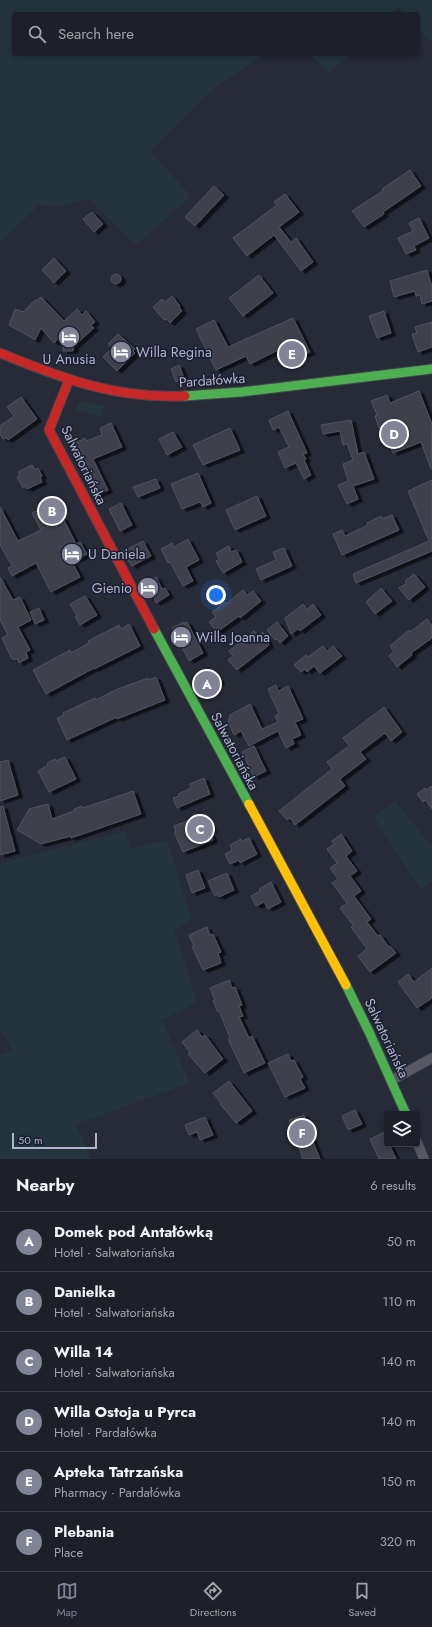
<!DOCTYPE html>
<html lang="en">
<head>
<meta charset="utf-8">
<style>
  :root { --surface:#1d2029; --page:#252831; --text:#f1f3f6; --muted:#a0a3a8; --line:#3b3e46; --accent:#808496 }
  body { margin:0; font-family:Jost,sans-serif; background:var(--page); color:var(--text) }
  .controls { position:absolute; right:12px; bottom:12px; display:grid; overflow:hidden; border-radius:4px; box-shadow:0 2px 6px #0003 }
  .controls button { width:36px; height:36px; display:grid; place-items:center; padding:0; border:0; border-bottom:1px solid var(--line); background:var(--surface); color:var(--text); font:20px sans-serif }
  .scale { position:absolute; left:12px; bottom:10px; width:85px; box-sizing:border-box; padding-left:4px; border:2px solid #b0b4c9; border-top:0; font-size:11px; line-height:14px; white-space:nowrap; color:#b0b4c9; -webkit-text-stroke:3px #1a1f32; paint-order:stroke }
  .you { position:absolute; left:216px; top:595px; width:14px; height:14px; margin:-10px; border:3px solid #fff; border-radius:50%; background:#1a73e8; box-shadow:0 0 0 6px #1a73e833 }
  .badge { display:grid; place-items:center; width:26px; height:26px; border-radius:50%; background:var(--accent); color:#fff; font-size:13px; font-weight:700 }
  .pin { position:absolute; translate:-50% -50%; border:2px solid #fff; box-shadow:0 1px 4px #0006 }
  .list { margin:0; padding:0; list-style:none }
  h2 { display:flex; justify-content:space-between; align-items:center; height:52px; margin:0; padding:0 16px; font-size:17px }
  h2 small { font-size:13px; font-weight:400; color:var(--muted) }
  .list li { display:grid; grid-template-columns:26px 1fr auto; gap:12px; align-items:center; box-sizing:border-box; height:60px; padding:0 16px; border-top:1px solid var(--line) }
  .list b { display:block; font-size:15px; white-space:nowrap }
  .list p { margin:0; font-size:13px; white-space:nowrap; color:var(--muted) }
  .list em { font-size:13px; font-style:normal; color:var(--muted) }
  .icon { flex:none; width:22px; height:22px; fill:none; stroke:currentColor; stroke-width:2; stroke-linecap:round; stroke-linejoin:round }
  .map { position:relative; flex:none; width:432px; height:1159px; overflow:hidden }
  .search { position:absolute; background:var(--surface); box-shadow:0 2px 6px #0003; left:12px; right:12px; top:12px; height:44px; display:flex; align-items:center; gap:10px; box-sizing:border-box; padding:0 14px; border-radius:4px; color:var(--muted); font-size:15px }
  .sheet { height:412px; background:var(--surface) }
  nav { display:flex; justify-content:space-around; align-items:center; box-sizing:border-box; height:56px; border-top:1px solid var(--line); background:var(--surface); font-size:11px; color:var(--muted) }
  nav a { display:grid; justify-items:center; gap:2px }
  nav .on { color:var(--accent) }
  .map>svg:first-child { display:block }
  .green { fill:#24343d }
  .building { fill:#3f414d; stroke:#4f525f; filter:url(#shadow) }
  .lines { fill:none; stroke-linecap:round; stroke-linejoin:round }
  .street-casing { stroke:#42444e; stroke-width:11 }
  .fast-casing { stroke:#42444e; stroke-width:11 }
  .slow-casing { stroke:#42444e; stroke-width:11 }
  .jam-casing { stroke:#42444e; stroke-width:11 }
  .street { stroke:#585964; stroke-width:9 }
  .fast { stroke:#4caf50; stroke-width:9 }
  .slow { stroke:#ffc107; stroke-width:9 }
  .jam { stroke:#c62828; stroke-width:9 }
  .labels { text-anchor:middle; stroke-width:3; stroke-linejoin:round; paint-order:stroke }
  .poi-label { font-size:14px; fill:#b0b4c9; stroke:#1a1f32; text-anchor:start }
  .street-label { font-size:14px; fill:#b0b4c9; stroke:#1a1f32 }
</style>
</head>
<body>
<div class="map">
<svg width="432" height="1159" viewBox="0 0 432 1159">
  <defs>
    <filter id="shadow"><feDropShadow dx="4.5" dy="2.5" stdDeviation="0" flood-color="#0009"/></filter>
  </defs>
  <rect width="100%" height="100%" fill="#272a37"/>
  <!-- green -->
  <g class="green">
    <polygon points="0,0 432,0 432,42 418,28 418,14 405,14 398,7 391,14 14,14 14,54 263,54 207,94 150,151 191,196 136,245 89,198 60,207 39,205 0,243"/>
    <polygon points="310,54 350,54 329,74"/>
    <polygon points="80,400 104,406 101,417 75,410"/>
    <polygon points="395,801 432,847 432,881 421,890 374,817"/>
    <polygon points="125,831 131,849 167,840 192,920 174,930 197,1002 162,1020 190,1083 76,1124 91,1159 0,1159 0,1055 12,1050 0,1030 0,863"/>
  </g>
  <!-- building -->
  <g class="building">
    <polygon points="410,170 421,186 383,212 384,214 364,227 352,211 384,190 382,189"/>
    <polygon points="214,186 224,195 195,226 185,217"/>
    <polygon points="285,194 299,212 279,227 291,242 296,238 313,262 301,271 274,235 247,256 233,238 277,205 274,202"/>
    <polygon points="92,212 103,224 94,232 83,219"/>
    <polygon points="419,218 429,238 414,246 416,250 406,254 398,238 413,231 409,223"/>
    <polygon points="54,258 66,271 54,283 42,270"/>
    <polygon points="427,270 432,287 432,301 422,304 420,295 416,296 415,291 394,297 390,281"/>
    <circle cx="116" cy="279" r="5"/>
    <polygon points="259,275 273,293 243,316 229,298"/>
    <polygon points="172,296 180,306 179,307 182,311 170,323 166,319 164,320 153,307 162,299 165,302"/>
    <polygon points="41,297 64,321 77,309 82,315 86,311 95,322 91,325 94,328 74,346 73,351 63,351 62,335 54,343 41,328 35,340 9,325 15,309 23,312 35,300 36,301"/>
    <polygon points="384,311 391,333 377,338 369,316"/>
    <polygon points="293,318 310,352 287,363 280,349 250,364 246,356 216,370 196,329 214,320 228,347"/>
    <polygon points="432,322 432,347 418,352 412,334 417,333 415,327"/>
    <polygon points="118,334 135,349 133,351 135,353 117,371 103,357 112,348 108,344"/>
    <polygon points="179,365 184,378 176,382 171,369"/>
    <polygon points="419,391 432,424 431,469 421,442 393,453 382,427 379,428 375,416 377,415 371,401 387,395 390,403"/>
    <polygon points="21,397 37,419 8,440 6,438 3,439 0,434 0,426 14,416 7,407"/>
    <polygon points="288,411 307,453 303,454 306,459 304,460 311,475 304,479 296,463 285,468 278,452 289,447 279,427 273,430 269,420"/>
    <polygon points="351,420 358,454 364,452 374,479 353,486 358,499 347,504 338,485 348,481 343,464 353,460 347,444 343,445 340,431 323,434 321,425"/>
    <polygon points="111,423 122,447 93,459 108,490 95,496 73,451 75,450 72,445 85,438 86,441 102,435 100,428"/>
    <polygon points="230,428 240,450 203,465 193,445"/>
    <polygon points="173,432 182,447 167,455 159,439"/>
    <polygon points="32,465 35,469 38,468 42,476 40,477 42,482 27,489 26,486 23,488 17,477 20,476 18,472"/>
    <polygon points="198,473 211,503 203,507 200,502 182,509 171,484"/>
    <polygon points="156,479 160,488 138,497 133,487"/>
    <polygon points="432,480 432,551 356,583 353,574 429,541 408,491"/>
    <polygon points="257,496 266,516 235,530 226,510"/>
    <polygon points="121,503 132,525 120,531 109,509"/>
    <polygon points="53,504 61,519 63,518 76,544 80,542 87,554 72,562 80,577 51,592 36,563 12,576 8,568 12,566 0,545 0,507 18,541 41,530 32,513"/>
    <polygon points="392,515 399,530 342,555 333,534 342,530 345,536 368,525 367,523 381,516 382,519"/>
    <polygon points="188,539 199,560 186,567 193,581 183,586 170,562 168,563 161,549 172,543 174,547"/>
    <polygon points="143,541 151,556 132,566 122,552"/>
    <polygon points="229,546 231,552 236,550 242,562 223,573 216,561 219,559 216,553"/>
    <polygon points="284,548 292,566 261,580 256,569 276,560 273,552"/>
    <polygon points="414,574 425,587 409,600 399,588 407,583 405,581"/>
    <polygon points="0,577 13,600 20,597 31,620 18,627 30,650 26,652 28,658 19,663 17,659 14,660 14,658 12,659 2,638 8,635 0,620"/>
    <polygon points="156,577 162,589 165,588 169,595 156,603 153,596 149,598 142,585"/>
    <polygon points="381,588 392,601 375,614 366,602"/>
    <polygon points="243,590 247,595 253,591 261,601 240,618 239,616 217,632 209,622 216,617 212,612 225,602 226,604"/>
    <polygon points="85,596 97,615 80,625 75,617 77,616 70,604"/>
    <polygon points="303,604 307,609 313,604 321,615 300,631 298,629 291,634 285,618"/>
    <polygon points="39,608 44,620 35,624 30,612"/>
    <polygon points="427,619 432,625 432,638 411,653 412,655 397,667 389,656 394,652 390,646 409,630 410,632"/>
    <polygon points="184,622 185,623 187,622 203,653 189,661 172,628"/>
    <polygon points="277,622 288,636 280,643 277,639 275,640 267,630"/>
    <polygon points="129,624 140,646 94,669 94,668 46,694 33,670 70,650 71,653 89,643 88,641 119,625 121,629"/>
    <polygon points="254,631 258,636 263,632 269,645 237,670 228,660 233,656 229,651"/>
    <polygon points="323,646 327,651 333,646 342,656 320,673 314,666 307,672 305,669 301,672 294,665 306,655 308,657"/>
    <polygon points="216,674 220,682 206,690 202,681"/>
    <polygon points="156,677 165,700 117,719 117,717 67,740 57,718 64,715 63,713 95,698 96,700 115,690 148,678 149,680"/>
    <polygon points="276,685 278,691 288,686 303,719 295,722 301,735 292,739 294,744 286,748 278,731 249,746 241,731 234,735 228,722 230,715 250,704 262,729 278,722 275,716 279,714 268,689"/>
    <polygon points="384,707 402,732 391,741 385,733 360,752 366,759 340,779 345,786 295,825 290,818 287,820 279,811 332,769 327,762 349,746 343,738"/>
    <polygon points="254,746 266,771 254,777 242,752"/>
    <polygon points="65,757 76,779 49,792 38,771 48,765 47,763 55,759 56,761"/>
    <polygon points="8,760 18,795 0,801 0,762"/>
    <polygon points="204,778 210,794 177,808 173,798 179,796 178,794 191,788 190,784"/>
    <polygon points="432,786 432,809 425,800 423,802 417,794 425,788 426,790"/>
    <polygon points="133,791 141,814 71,838 71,836 41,844 17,830 29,809 48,804 52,819 74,811 74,809 82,806 83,808"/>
    <polygon points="3,806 15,851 0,855 0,807"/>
    <polygon points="207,818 212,830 209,831 213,840 183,852 174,832 176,832 174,826 187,821 189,826"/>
    <polygon points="341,834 352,851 346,856 357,871 350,876 361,891 354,896 371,919 367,922 378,936 380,935 389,947 390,946 396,953 370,972 358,956 367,949 351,927 353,925 340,908 347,903 332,883 338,879 330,868 337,863 327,849 334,844 332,841"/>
    <polygon points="249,838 257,854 240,863 239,860 230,864 225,854 232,850 230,845 241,839 242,841"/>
    <polygon points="198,870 205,888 192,893 186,875"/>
    <polygon points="227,873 234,890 219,897 218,894 215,896 208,881"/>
    <polygon points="271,882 281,902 268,909 264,902 256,906 251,896 260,891 259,889"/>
    <polygon points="207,927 210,935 213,934 221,952 218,953 221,963 203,970 192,947 194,947 189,935"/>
    <polygon points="432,968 432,998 417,1008 398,982 408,974 414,982"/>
    <polygon points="229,980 232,988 235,987 242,1005 239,1006 243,1016 239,1017 249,1038 252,1036 265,1063 244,1073 228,1039 230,1038 219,1011 217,1011 213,1000 215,1000 210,988"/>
    <polygon points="197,1030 202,1037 205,1035 223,1059 205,1073 188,1054 190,1053 182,1042"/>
    <polygon points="288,1054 291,1061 294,1060 303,1077 300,1079 305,1088 285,1097 268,1063"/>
    <polygon points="229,1081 252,1111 236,1123 220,1104 221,1103 213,1093"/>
    <polygon points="355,1110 362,1124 348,1130 342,1116"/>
    <polygon points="304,1115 315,1147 320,1159 303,1159 289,1120"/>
    <polygon points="205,1117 213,1135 200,1140 197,1132 189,1135 185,1125"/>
    <polygon points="387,1131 387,1144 389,1144 396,1159 379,1159 370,1139"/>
  </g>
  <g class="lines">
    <!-- street casing -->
    <g class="street-casing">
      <g id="street">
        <polyline points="392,1080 432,1058"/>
        <polyline points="417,1142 424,1159"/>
      </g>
    </g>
    <!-- fast casing -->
    <g class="fast-casing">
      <g id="fast">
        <polyline points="185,396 241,392 432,369"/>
        <polyline points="154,629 249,804"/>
        <polyline points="346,985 370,1034 406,1114"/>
      </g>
    </g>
    <!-- slow casing -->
    <g class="slow-casing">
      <polyline id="slow" points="249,804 346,985"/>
    </g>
    <!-- jam casing -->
    <g class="jam-casing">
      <g id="jam">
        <path d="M0 353C63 379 116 399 185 396"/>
        <polyline points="69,380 49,430 154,629"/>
      </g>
    </g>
    <!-- street -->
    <use href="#street" class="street"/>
    <!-- fast -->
    <use href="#fast" class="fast"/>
    <!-- slow -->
    <use href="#slow" class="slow"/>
    <!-- jam -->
    <use href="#jam" class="jam"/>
  </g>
  <!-- icons -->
  <defs>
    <g id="hotel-disc" transform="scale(1.15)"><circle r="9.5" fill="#808496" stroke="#1a1f32"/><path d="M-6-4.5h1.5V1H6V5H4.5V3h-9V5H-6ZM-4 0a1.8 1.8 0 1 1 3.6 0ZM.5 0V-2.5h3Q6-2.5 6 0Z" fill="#fff"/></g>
  </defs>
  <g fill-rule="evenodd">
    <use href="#hotel-disc" x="69" y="337"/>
    <use href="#hotel-disc" x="121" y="352"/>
    <use href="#hotel-disc" x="72" y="554"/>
    <use href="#hotel-disc" x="148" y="588"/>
    <use href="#hotel-disc" x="181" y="637"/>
  </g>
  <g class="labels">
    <!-- poi labels -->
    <g class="poi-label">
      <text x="136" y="357">Willa Regina</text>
      <text x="69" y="364" text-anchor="middle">U Anusia</text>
      <text x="88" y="559">U Daniela</text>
      <text x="132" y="593" text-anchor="end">Gienio</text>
      <text x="196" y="642">Willa Joanna</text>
    </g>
    <!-- street labels -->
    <g class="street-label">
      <text transform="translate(212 380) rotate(-4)" y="5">Pardałówka</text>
      <text transform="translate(84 465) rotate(64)" y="5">Salwatoriańska</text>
      <text transform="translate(235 751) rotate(62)" y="5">Salwatoriańska</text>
      <text transform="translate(387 1038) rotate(65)" y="5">Salwatoriańska</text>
    </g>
  </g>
</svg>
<div class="controls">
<button><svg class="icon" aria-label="layers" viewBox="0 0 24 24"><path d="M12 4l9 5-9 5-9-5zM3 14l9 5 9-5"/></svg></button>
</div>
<div class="scale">50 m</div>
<div class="you"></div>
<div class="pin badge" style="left:207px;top:684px">A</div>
<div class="pin badge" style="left:52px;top:511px">B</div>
<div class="pin badge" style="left:200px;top:829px">C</div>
<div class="pin badge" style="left:394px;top:434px">D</div>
<div class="pin badge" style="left:292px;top:354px">E</div>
<div class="pin badge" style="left:302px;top:1133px">F</div>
<div class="search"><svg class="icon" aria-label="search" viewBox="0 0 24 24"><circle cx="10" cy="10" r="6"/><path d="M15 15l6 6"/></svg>Search here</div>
</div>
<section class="sheet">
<h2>Nearby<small>6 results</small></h2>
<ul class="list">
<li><span class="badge">A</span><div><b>Domek pod Antałówką</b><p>Hotel · Salwatoriańska</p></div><em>50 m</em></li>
<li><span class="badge">B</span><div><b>Danielka</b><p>Hotel · Salwatoriańska</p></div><em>110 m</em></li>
<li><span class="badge">C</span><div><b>Willa 14</b><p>Hotel · Salwatoriańska</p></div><em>140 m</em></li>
<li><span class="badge">D</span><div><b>Willa Ostoja u Pyrca</b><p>Hotel · Pardałówka</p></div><em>140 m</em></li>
<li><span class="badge">E</span><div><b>Apteka Tatrzańska</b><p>Pharmacy · Pardałówka</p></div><em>150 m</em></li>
<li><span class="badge">F</span><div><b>Plebania</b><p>Place</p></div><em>320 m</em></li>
</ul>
</section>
<nav>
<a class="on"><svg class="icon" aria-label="map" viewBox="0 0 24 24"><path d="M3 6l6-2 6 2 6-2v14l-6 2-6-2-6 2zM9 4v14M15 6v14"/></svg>Map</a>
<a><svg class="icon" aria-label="directions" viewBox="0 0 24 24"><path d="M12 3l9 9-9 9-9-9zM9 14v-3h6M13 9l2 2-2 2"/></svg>Directions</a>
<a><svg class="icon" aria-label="saved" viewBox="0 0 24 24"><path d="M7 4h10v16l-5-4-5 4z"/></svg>Saved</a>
</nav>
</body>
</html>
